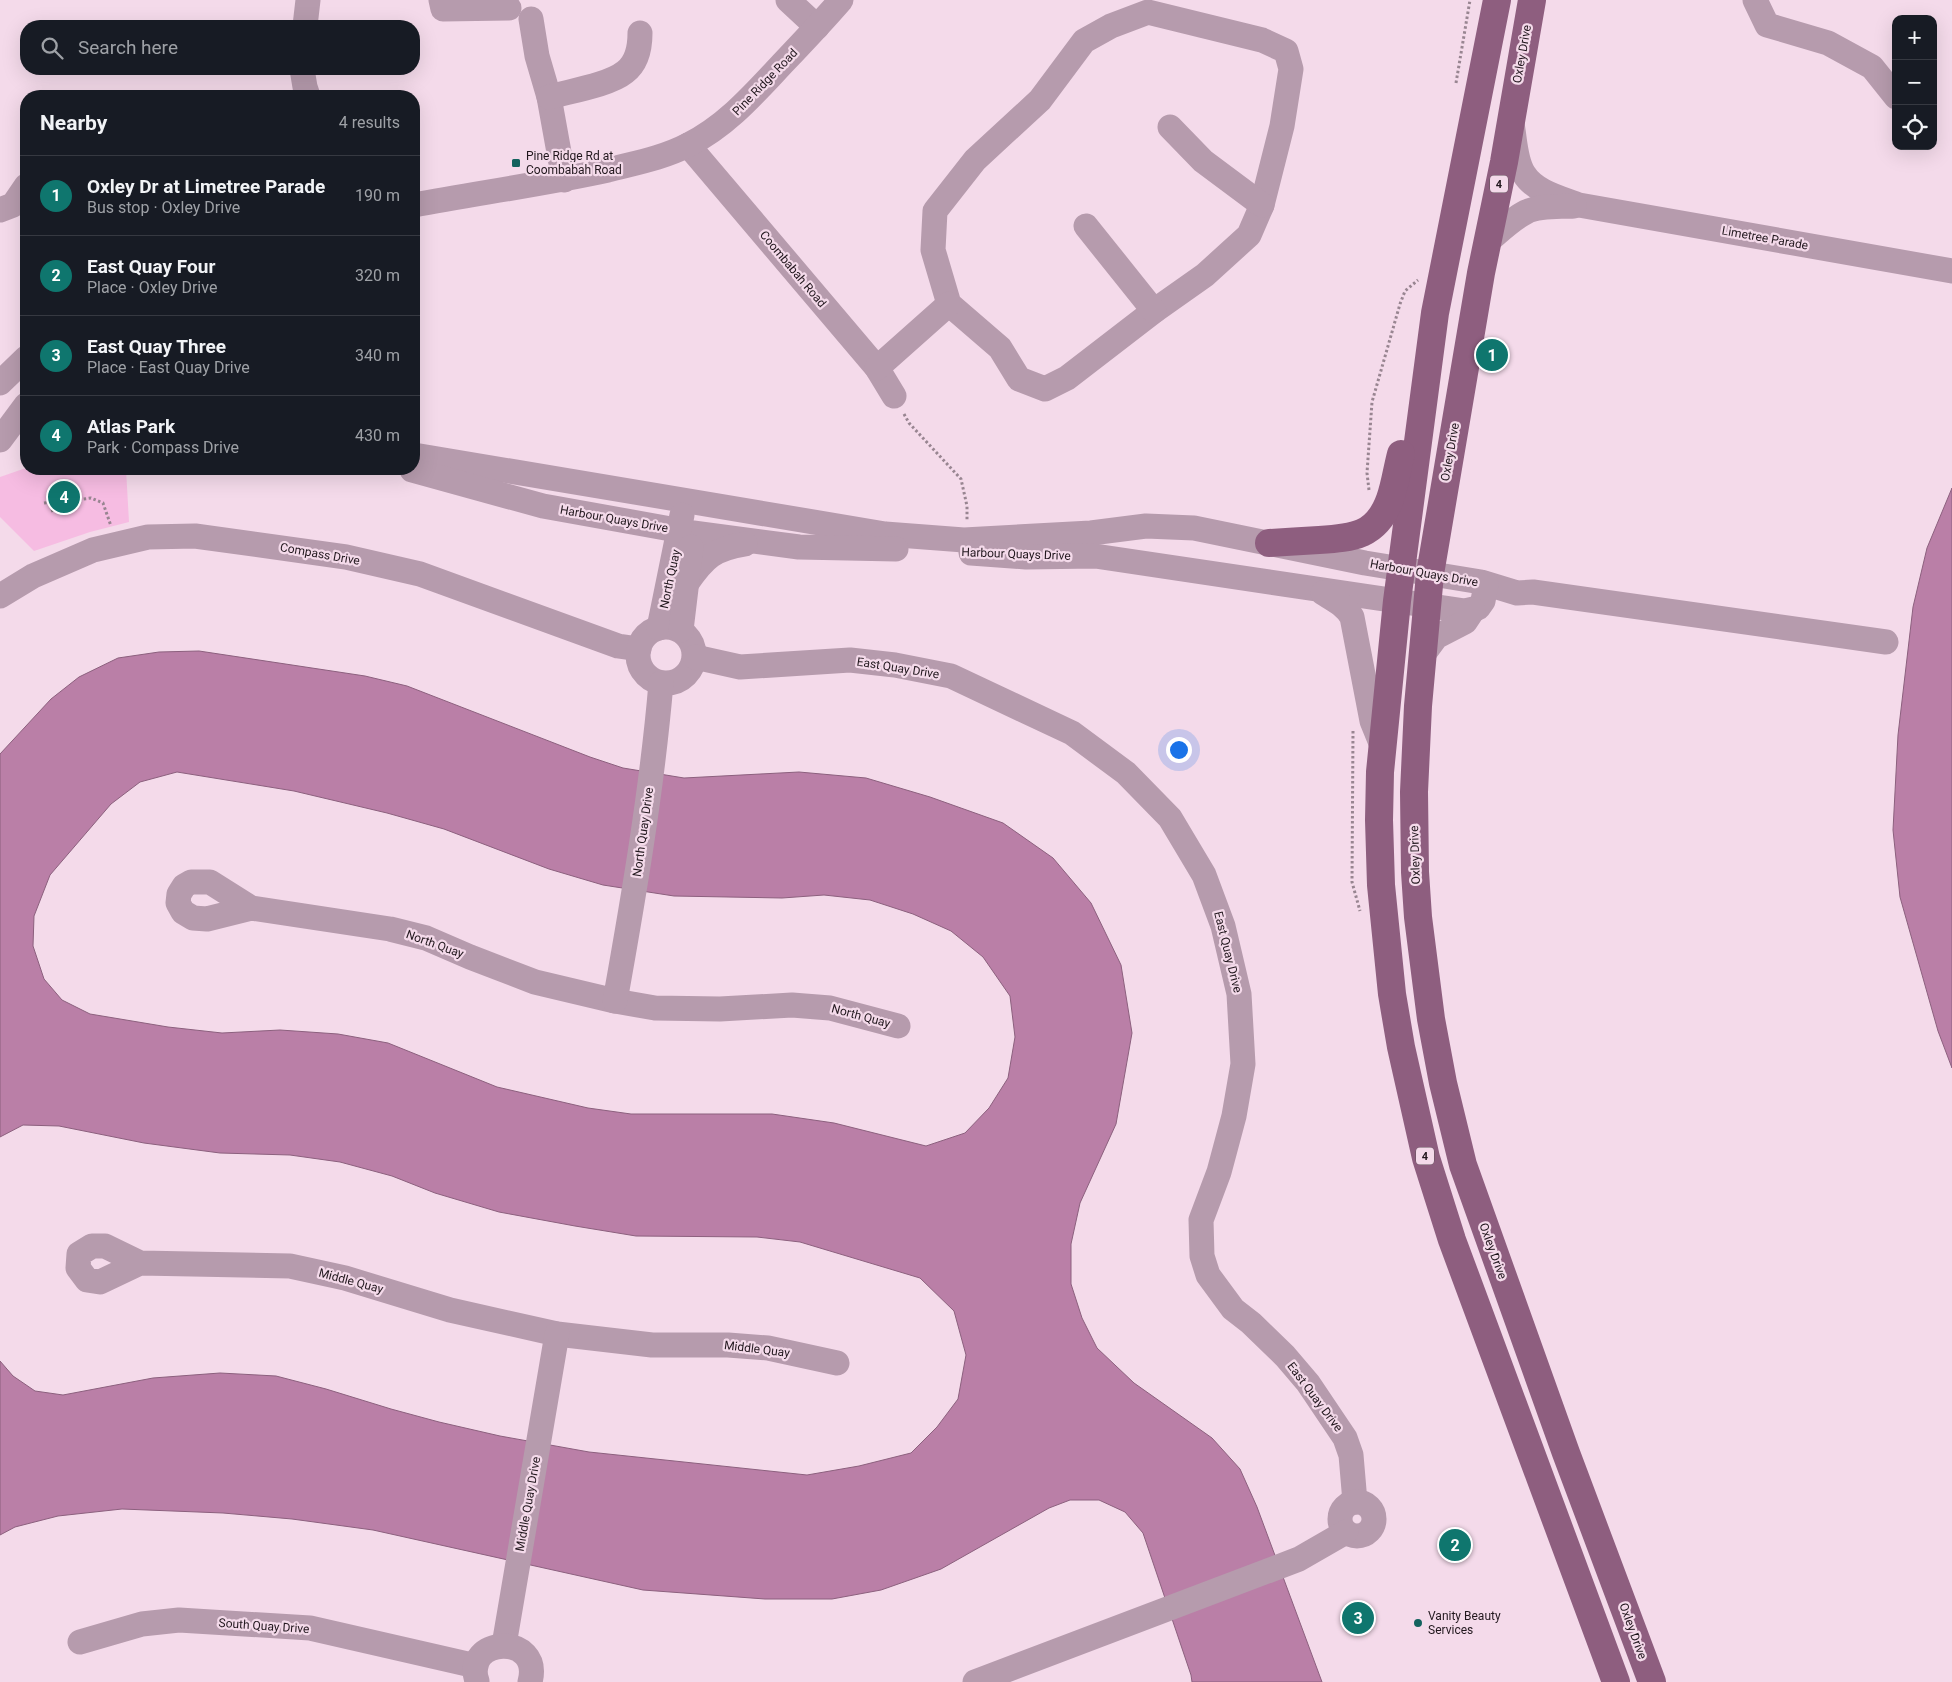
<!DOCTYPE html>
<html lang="en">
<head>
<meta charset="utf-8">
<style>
  :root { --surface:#171b24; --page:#20242c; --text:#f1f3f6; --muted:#9ea1a6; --line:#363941; --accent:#0f766e }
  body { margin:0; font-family:Roboto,sans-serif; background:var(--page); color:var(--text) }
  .controls { position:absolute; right:15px; top:15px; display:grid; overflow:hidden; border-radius:10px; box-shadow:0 5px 20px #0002 }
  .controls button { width:45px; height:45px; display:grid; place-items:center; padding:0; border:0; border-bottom:1px solid var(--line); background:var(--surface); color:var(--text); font:25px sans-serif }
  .you { position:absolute; left:1178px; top:749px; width:18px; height:18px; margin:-12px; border:4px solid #fff; border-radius:50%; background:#1a73e8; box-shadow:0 0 0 8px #1a73e833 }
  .badge { display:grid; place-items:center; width:32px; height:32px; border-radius:50%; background:var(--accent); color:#fff; font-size:16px; font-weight:700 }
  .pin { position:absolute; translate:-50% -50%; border:2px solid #fff; box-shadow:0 1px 5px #0006 }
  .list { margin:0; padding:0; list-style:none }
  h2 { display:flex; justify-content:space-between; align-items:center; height:65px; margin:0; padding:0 20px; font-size:21px }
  h2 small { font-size:16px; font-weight:400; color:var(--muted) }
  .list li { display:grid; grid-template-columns:32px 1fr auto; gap:15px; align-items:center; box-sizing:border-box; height:80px; padding:0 20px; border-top:1px solid var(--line) }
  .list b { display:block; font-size:19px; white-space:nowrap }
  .list p { margin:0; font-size:16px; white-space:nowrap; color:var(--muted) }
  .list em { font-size:16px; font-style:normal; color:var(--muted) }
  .icon { flex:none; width:28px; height:28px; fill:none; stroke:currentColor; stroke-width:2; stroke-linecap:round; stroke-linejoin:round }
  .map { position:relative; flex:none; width:1952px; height:1682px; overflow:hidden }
  .search { position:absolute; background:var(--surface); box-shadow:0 5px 20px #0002; left:20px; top:20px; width:400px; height:55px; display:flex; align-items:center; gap:12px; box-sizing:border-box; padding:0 18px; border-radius:20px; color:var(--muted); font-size:19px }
  .panel { position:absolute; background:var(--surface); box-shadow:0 5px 20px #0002; left:20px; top:90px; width:400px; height:385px; border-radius:20px }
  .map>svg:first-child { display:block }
  .green { fill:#f6bce2 }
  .water { fill:#ba7fa7; stroke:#8c607e; fill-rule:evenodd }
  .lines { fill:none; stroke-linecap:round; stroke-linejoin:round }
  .path { stroke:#988591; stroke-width:3; stroke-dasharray:2.5 2.5; stroke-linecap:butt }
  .minor { stroke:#b69bad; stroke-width:25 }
  .major { stroke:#8e5e7f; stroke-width:28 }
  .poi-dot { fill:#13625e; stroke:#f4daea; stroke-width:2 }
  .labels { text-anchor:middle; stroke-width:4.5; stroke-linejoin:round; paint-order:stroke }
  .shield { fill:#f4daea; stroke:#60525a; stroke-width:1 }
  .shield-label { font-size:11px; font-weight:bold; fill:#21171d }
  .street-label { font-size:12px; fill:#21171d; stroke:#f4daea }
  .poi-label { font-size:12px; fill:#21171d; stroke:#f4daea; text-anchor:start }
</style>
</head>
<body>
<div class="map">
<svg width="1952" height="1682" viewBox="0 0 1952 1682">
  <rect width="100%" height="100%" fill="#f4daea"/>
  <!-- green -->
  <polygon class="green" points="26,468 126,469 129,522 90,532 34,551 0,517 0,477"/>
  <!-- water -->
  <g class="water">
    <polygon points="1952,488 1952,1068 1938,1031 1900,897 1893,830 1898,735 1913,607 1927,548"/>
    <path d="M199 651 365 676 407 686 590 757 623 768 684 778 799 772 866 778 930 797 1003 823 1053 858 1091 903 1121 965 1132 1033 1116 1124 1080 1203 1071 1244V1284L1082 1318 1097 1348 1134 1383 1212 1438 1240 1469 1257 1507 1322 1682H1192L1191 1675 1143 1533 1125 1512 1099 1500H1070L1049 1508 941 1569 881 1590 832 1599H765L643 1590 373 1530 292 1519 223 1513 122 1509 58 1516 15 1527 0 1535V1361L13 1376 35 1391 63 1395 153 1378 220 1373 276 1376 326 1389 391 1409 439 1422 500 1436 589 1452 807 1475 859 1466 911 1453 937 1427 958 1399 966 1355 954 1311 920 1278 800 1242 757 1237 636 1236 575 1226 499 1212 435 1193 392 1176 340 1162 290 1155 220 1153 144 1143 59 1126 23 1125 0 1137V754L51 699 79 677 118 658 159 652ZM177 772 294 791 387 813 444 829 549 869 603 885 674 896 782 898 824 895 870 900 913 914 951 931 983 957 1010 996 1015 1037 1008 1078 989 1108 965 1133 926 1146 834 1123 772 1114H631L588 1108 497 1087 388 1043 338 1034 280 1030 222 1033 168 1027 90 1014 62 1000 44 979 33 946 34 916 50 875 111 804 140 782Z"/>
  </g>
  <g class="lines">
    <!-- path -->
    <g class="path">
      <polyline points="1456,83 1470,0"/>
      <polyline points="904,414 909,423 961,479 967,506 967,520"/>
      <polyline points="1369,490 1367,473 1372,402 1400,304 1405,291 1418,280"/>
      <polyline points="44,503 51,502 56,509"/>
      <polyline points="51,511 77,500 91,498 103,503 111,526"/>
      <polyline points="1353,731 1352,882 1360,911"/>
    </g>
    <!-- minor -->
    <g class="minor">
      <polyline points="441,0 443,9 509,8"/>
      <polyline points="788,0 817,27"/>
      <polyline points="1755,0 1767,25 1828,43 1872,67 1896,97"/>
      <polygon points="1148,12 1262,40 1286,51 1291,69 1282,126 1262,205 1249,235 1205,275 1154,311 1067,378 1045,389 1019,379 1000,348 949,304 933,250 935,211 975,160 1040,100 1084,41 1111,26"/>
      <polyline points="531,19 537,56 549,97 564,180"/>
      <polyline points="305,26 308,0"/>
      <polyline points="302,69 305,87 308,96"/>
      <path d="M549 97C570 91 609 85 625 72 637 63 640 47 640 33"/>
      <path d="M1512 124C1515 139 1515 161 1524 174 1535 192 1561 198 1579 205L1952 271"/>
      <polyline points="1170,127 1203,161 1262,205"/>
      <polyline points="688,145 877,368 894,396"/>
      <path d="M414 205C478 193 544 184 608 170 635 163 663 158 688 145 726 126 753 95 782 64 802 43 822 22 841 0"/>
      <polyline points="0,210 13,205 26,186"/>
      <polyline points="1086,226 1154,311"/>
      <path d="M1487 242C1499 232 1512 219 1526 212 1540 205 1558 207 1574 206"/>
      <polyline points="877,368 949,304"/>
      <polyline points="0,383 26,358"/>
      <polyline points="0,440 26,405"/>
      <polyline points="414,455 885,534 964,540 1091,533 1146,526 1194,528 1365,563 1481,582 1517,593 1533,592 1886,642"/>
      <polyline points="412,470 543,506 693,533 799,547 896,549"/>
      <polyline points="971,553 1026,557 1095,556 1465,611 1478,608 1483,601 1486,584"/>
      <path d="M687 583C705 557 714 549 745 544"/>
      <path d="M1323 593C1334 600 1345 605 1352 617L1372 721 1383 748"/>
      <polyline points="0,596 33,576 93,550 148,537 195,536 346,557 420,574 618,646 639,649"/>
      <circle cx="666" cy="655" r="28"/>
      <polyline points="659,628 682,515"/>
      <polyline points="681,630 691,547"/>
      <polyline points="1422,656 1436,637 1465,622 1473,610"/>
      <polyline points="695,657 740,667 850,660 895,665 951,676 1072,733 1126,773 1170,818 1204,875 1223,926 1239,994 1243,1064 1234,1116 1219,1172 1201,1220 1202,1256 1208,1275 1233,1309 1251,1323 1285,1356 1308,1383 1345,1438 1351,1455 1355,1502"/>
      <polyline points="251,908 207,919 193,918 183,912 178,903 179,894 184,886 191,882 210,882 251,908 390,929 426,938 470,957 535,982 615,1001 655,1008 720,1009 792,1005 830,1008 898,1026"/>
      <path d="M615 1001C634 895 652 789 661 683"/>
      <polyline points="140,1263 105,1246 92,1246 79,1254 78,1268 87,1280 100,1282 140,1263 290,1266 345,1278 450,1310 557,1334 652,1345 728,1345 768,1348 837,1363"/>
      <circle cx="1357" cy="1519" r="17"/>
      <polyline points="80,1642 142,1624 179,1620 310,1628 476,1666"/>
      <polyline points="504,1645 557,1334"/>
      <path d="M477 1681C462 1637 543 1632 530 1682"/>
      <polyline points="975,1682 1299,1559 1346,1532"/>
    </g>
    <!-- major -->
    <g class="major">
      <polyline points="1497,0 1435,313 1397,601 1380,772 1379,820 1381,885 1392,994 1401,1047 1426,1158 1452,1240 1616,1682"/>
      <polyline points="1532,0 1504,162 1481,273 1430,574 1418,706 1414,792 1415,872 1418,917 1431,1019 1443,1083 1463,1165 1566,1453 1652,1682"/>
      <path d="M1269 543C1286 542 1302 541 1319 540 1353 538 1377 536 1390 499 1395 485 1397 469 1401 454"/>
    </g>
  </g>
  <!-- markers -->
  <g class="poi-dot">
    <rect x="511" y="158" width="10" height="10" rx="2.5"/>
    <circle cx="1418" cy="1623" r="5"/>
  </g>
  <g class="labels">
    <!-- shield labels -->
    <g class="shield">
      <rect x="1490" y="175.5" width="18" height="17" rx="4"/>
      <rect x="1416" y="1147.5" width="18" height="17" rx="4"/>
    </g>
    <g class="shield-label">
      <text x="1499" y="188">4</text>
      <text x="1425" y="1160">4</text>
    </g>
    <!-- street labels -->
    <g class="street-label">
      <text transform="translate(1522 54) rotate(-80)" y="4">Oxley Drive</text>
      <text transform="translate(765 82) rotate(-46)" y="4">Pine Ridge Road</text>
      <text transform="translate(1765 238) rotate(10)" y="4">Limetree Parade</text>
      <text transform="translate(793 269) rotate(50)" y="4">Coombabah Road</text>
      <text transform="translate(1450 452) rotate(-80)" y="4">Oxley Drive</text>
      <text transform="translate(614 519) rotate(10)" y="4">Harbour Quays Drive</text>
      <text transform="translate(320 554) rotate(10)" y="4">Compass Drive</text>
      <text transform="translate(1016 554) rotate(2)" y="4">Harbour Quays Drive</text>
      <text transform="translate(1424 573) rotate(10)" y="4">Harbour Quays Drive</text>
      <text transform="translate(670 579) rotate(-78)" y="4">North Quay</text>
      <text transform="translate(898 668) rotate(9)" y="4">East Quay Drive</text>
      <text transform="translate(643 832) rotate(-82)" y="4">North Quay Drive</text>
      <text transform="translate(1415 855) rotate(-92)" y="4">Oxley Drive</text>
      <text transform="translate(435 944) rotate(20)" y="4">North Quay</text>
      <text transform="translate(1228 952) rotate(76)" y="4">East Quay Drive</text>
      <text transform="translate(861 1016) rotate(15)" y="4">North Quay</text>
      <text transform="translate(1493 1251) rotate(70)" y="4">Oxley Drive</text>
      <text transform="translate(351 1281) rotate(15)" y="4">Middle Quay</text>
      <text transform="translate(757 1349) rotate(7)" y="4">Middle Quay</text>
      <text transform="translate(1315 1397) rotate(53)" y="4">East Quay Drive</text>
      <text transform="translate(528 1504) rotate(-80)" y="4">Middle Quay Drive</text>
      <text transform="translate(264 1626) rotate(4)" y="4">South Quay Drive</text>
      <text transform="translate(1633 1631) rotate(70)" y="4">Oxley Drive</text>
    </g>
    <!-- poi labels -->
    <g class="poi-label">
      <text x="526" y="160">Pine Ridge Rd at<tspan x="526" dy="14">Coombabah Road</tspan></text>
      <text x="1428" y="1620">Vanity Beauty<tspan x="1428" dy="14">Services</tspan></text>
    </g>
  </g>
</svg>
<div class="controls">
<button>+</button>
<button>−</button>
<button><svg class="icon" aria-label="locate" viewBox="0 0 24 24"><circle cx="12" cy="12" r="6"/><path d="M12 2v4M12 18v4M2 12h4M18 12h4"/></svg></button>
</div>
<div class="you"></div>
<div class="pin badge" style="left:1492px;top:355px">1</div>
<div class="pin badge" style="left:1455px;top:1545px">2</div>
<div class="pin badge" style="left:1358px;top:1618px">3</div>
<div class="pin badge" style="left:64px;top:497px">4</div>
<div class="search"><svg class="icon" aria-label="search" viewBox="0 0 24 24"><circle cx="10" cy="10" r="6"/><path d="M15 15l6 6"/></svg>Search here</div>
<section class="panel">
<h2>Nearby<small>4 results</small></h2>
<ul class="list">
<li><span class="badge">1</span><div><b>Oxley Dr at Limetree Parade</b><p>Bus stop · Oxley Drive</p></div><em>190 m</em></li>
<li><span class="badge">2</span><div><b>East Quay Four</b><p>Place · Oxley Drive</p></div><em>320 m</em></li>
<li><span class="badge">3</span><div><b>East Quay Three</b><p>Place · East Quay Drive</p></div><em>340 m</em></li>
<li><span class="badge">4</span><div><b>Atlas Park</b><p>Park · Compass Drive</p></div><em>430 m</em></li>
</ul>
</section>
</div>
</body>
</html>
